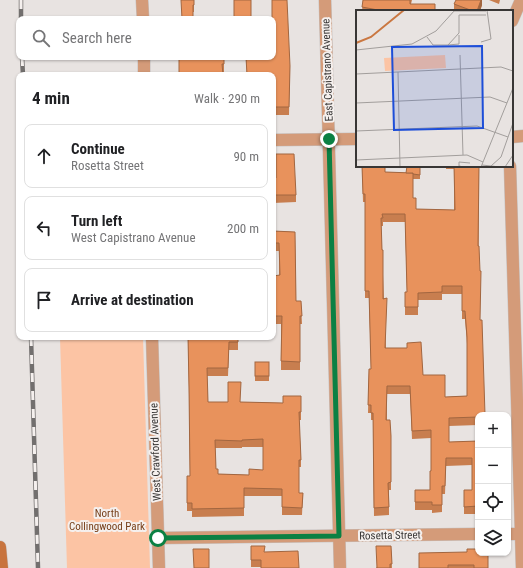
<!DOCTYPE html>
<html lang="en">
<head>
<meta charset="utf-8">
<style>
  :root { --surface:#fff; --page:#f2f2f2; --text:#202124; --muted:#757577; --line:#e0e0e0 }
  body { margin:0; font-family:"Roboto Condensed",sans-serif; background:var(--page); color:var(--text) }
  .controls { position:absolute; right:12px; bottom:12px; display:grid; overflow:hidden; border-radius:8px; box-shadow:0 1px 3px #0004 }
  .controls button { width:36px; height:36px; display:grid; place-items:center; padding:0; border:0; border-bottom:1px solid var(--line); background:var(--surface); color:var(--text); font:20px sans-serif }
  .stop { position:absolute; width:12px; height:12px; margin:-9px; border:3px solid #0b8043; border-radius:50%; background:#fff }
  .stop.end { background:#0b8043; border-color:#fff; box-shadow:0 1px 4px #0008 }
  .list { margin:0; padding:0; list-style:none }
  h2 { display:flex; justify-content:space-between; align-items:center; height:52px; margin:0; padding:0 16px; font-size:17px }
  h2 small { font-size:13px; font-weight:400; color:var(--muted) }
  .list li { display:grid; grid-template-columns:26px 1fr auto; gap:12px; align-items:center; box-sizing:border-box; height:64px; margin:0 8px 8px; padding:0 8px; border:1px solid var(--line); border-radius:8px }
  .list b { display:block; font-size:15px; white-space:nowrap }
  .list p { margin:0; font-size:13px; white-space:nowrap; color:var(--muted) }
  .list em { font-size:13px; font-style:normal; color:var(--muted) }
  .icon { flex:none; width:22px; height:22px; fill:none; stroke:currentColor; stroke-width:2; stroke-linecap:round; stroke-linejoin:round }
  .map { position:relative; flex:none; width:523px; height:568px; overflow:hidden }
  .search { position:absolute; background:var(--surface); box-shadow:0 1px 3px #0004; left:16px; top:16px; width:260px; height:44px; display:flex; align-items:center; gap:10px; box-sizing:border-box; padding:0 14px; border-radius:8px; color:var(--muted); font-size:15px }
  .panel { position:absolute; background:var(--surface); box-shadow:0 1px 3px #0004; left:16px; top:72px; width:260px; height:268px; border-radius:8px }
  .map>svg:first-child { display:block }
  .green { fill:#fcc4a4 }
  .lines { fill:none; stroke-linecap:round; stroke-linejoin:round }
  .street-casing { stroke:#c5c0bf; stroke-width:13 }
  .secondary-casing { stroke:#c5c0bf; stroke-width:13 }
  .street { stroke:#d49b79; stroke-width:12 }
  .secondary { stroke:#c8743e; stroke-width:12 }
  .rail-casing { stroke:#726f6e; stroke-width:4.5 }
  .rail { stroke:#f5f0ee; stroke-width:3; stroke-dasharray:9; stroke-linecap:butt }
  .wall { fill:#c87e4f; fill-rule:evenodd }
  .shaded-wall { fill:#a26640 }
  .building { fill:#e8925c; stroke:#a26640; fill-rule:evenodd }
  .route { stroke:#0b8043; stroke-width:5 }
  .labels { text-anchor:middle; stroke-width:4; stroke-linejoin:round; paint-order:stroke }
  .street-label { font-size:11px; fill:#383635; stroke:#f5f0ee }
  .park-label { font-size:11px; fill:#763e18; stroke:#f5f0ee }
  .inset-river { fill:none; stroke:#ca7741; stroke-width:2 }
  .inset-road { fill:none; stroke:#a29e9c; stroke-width:1 }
  .view { fill:#1d4ed8; fill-opacity:0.15; stroke:#1d4ed8; stroke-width:2 }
  .inset-edge { fill:none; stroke:#383635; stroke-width:2 }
</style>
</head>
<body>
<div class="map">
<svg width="523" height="568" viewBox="0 0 523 568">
  <rect width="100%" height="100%" fill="#e8e3e1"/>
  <!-- green -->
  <polygon class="green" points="60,337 143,337 150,568 67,568"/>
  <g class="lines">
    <!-- street casing -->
    <g class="street-casing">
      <g id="street">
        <polyline points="142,0 143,19"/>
        <polyline points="325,0 340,568"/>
        <polyline points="512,21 521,0"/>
        <polyline points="144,57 144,75"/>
        <polyline points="512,137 523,136"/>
        <polyline points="273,140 357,139"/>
        <polyline points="510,166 522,568"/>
        <polyline points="152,337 159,568"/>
        <polyline points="508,534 523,534"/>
        <polyline points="158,538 478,534"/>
      </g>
    </g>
    <!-- secondary casing -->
    <g class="secondary-casing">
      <polyline id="secondary" points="0,547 2,568"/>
    </g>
    <!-- street -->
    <use href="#street" class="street"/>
    <!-- secondary -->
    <use href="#secondary" class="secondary"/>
    <!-- rail casing -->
    <g class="rail-casing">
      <g id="rail">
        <polyline points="21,0 21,19"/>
        <polyline points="22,57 23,75"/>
        <polyline points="31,337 38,568"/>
      </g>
    </g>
    <!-- rail -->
    <use href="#rail" class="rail"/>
  </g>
  <!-- wall -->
  <g class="wall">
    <polygon points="181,0 194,0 194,12 193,12"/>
    <polygon points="363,0 412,0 411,4 435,11 362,11"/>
    <polygon points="482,0 482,5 480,11 454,11 454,4"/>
    <polygon points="489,0 500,0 499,4"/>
    <polygon points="179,57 224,57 224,72 223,72"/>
    <polygon points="246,57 273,57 290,66 289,115 274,115 274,96 273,96 273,75 247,75"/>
    <path d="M362 166 385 172 406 173 420 166V179H413V198L416 209 454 210V169H446V166H479L478 425 449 426V442L478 441V514H464V490H472V465L446 466 445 494H442V512L432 513V510H415V490H430L431 471V438L412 439 410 394H387V420L391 436V490H389V515L374 516 373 420H371V413H368L369 369H371L369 298H365V202H363ZM383 222H405L407 292H405V315H418V300H442V294H462V319H465L467 344V396L445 397 423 375 386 348 381 226H383Z"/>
    <polygon points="273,178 296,195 296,202 273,203"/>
    <polygon points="273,231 295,232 296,301 301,301 302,324 300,324 300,370 281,370 281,324 273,324 273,296 274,296 279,275 279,251 273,251"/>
    <path d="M188 337H238V350H229L228 376H207L208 402 283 403 301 396V420H299L301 460V467H299V493H303L302 515H282V496H244V516L192 517V511H187V476H190L189 395ZM242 447H263V470L249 475 218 474 216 469 215 448H242Z"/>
    <rect x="255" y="362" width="14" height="19"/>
    <polygon points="251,546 264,552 299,568 261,568 261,567 251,567"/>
    <polygon points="391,546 392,568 376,568"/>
    <polygon points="467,552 488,568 419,568"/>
  </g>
  <!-- shaded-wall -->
  <polygon class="shaded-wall" points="481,0 482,0 482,5 480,11 477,11"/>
  <!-- building -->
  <g class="building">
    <polygon points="181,0 194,0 194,5 193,5 193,19 182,19"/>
    <rect x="234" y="0" width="17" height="19"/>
    <polygon points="272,0 287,0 290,66 289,107 274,107 273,75 247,75 246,57 273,57 273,19 272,19"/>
    <polygon points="363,0 410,0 410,4 435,4 435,11 383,11 362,7"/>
    <polygon points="456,0 481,0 477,11 473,11 454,4"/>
    <polygon points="179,57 224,57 224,64 222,64 223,75 179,75"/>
    <polygon points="276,154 294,154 296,195 273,195 273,178 276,178"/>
    <path d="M362 166H385V172L413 173V198H416V209L455 210 454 166H479L478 246H479L480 271H481L480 320H482L485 415H478V417L449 418V442L478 441V506L464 507V490H472V458H446L445 486H442V505H432V502H415V490H430V471H431V430L412 431 410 386H387L386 420H390L391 436V482L388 483 389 507 374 508 373 413H371V405H368L369 369H371L369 291H365V194H363ZM382 214H405L407 292H405V307H418V293L442 292V286H462V311H465L467 337V396L445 397V375H423L421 342 407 343V348H385L387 298 383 299V250H382L381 218H383Z"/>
    <polygon points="407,166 420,166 420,175 413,174 413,173 406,173"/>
    <polygon points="273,231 295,232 296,301 301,301 302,316 300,316 300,362 281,361 282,316 273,316 273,276 280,275 279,243 273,243"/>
    <path d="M188 337H238V342H229L228 368H207L208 402H228V382H241L240 402 283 403V396H301V412H299L301 460H299V493H303L302 508 282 507V489L244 488V508L192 509V503H187V476H190L189 387ZM263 439V470L249 469V475L218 474V469H216L215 440 242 441V440Z"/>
    <rect x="255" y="362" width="14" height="14"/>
    <polygon points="251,546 265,546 264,552 298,551 299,568 261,568 261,560 251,560"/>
    <polygon points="376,546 391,546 392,564 390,564 390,568 377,568"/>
    <polygon points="193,549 209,549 209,568 194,568"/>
    <polygon points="467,549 478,549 478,553 488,553 488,568 474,568 474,565 448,565 448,568 419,568 419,553 467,552"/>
  </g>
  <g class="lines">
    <!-- route -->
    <polyline class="route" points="158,538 339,536 329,139"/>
  </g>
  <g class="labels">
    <!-- street labels -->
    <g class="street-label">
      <text transform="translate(327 70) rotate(-92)" y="4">East Capistrano Avenue</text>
      <text transform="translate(155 452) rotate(-92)" y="4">West Crawford Avenue</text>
      <text transform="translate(390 535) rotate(-1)" y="4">Rosetta Street</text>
    </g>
    <!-- park labels -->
    <g class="park-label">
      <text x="107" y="517">North<tspan x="107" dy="13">Collingwood Park</tspan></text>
    </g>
  </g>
  <!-- overview -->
  <g transform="translate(356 10)">
    <rect width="157" height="157" fill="#e8e3e1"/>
    <path d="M89 45 90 58 29 61 28 48Z" fill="#fcc4a4"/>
    <path class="inset-river" d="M0 33 15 27 48 0"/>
    <path class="inset-road" d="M98 1H130M71 27 77 35H92L103 23V5H130M125 32 135 29 131 0M92 35 103 34V25M0 40 56 34 80 21 99 0M104 45 107 145M42 62 44 157M0 64 145 57 157 61M0 93 134 87 151 93M0 121 121 116 152 127M0 150 111 145 127 152M126 155 144 157M135 156 145 147 157 113M108 157 103 156V152L114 153M125 157 157 78M149 157 157 145"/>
    <path class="view" d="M126 36 127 118 38 120 36 37Z"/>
    <rect width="157" height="157" class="inset-edge"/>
  </g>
</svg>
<div class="controls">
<button>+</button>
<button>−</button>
<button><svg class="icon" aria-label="locate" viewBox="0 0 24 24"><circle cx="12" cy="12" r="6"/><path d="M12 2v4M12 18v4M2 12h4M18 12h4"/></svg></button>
<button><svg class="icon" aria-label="layers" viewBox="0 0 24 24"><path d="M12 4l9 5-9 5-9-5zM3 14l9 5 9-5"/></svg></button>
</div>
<div class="stop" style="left:158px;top:538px"></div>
<div class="stop end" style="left:329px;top:139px"></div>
<div class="search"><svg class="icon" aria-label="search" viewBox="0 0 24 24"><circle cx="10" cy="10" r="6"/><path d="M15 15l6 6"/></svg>Search here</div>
<section class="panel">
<h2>4 min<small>Walk · 290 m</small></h2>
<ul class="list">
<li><svg class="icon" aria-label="ahead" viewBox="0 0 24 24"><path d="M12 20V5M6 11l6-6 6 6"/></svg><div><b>Continue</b><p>Rosetta Street</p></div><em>90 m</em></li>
<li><svg class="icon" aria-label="left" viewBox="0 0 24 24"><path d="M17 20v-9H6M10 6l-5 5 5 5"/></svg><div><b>Turn left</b><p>West Capistrano Avenue</p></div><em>200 m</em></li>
<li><svg class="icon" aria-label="arrive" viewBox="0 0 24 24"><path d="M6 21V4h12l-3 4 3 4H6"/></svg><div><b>Arrive at destination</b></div></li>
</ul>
</section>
</div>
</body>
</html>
